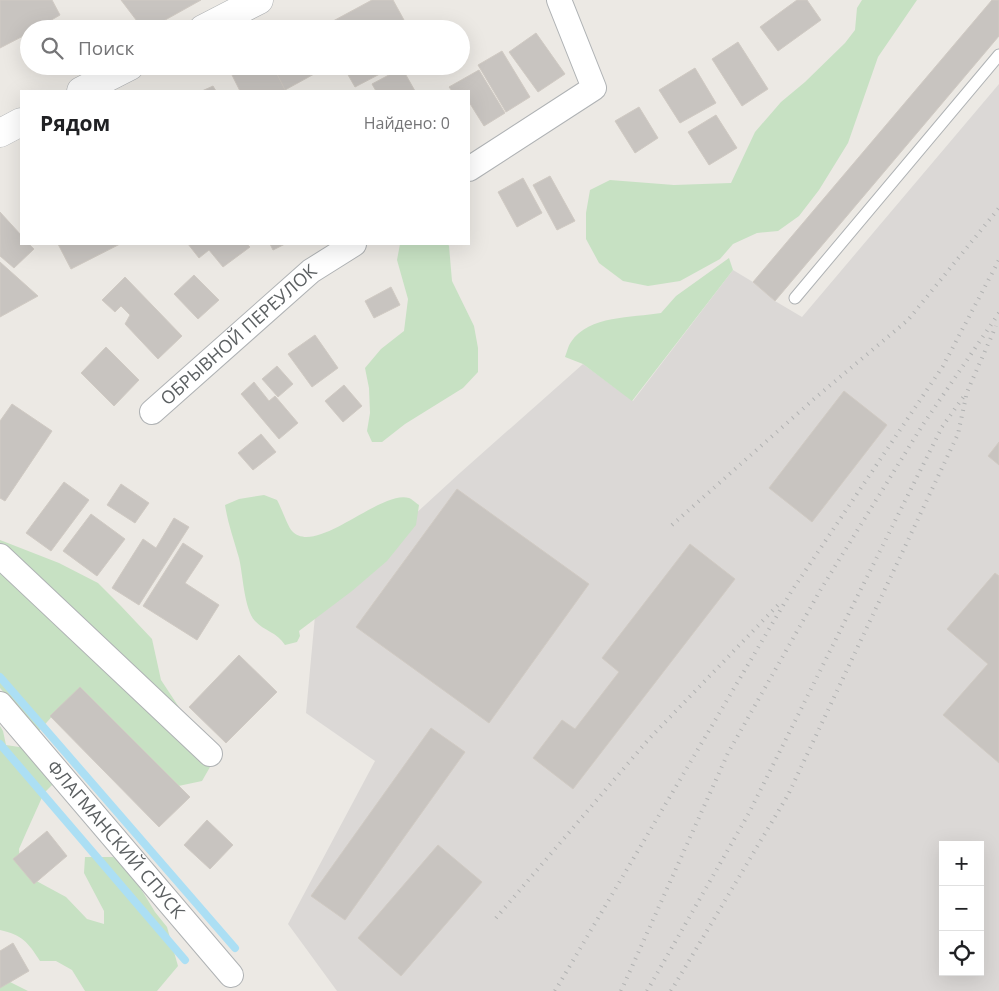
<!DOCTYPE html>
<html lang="ru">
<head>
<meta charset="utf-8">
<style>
  :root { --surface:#fff; --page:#f6f6f6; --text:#202124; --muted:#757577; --line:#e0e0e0 }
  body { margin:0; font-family:"Open Sans",sans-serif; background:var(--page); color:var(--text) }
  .controls { position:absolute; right:15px; bottom:15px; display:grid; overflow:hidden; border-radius:0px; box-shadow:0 5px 20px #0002 }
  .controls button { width:45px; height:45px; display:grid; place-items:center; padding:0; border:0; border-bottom:1px solid var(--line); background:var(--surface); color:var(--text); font:25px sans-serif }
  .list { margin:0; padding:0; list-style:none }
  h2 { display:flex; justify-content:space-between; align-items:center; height:65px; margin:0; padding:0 20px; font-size:21px }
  h2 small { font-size:16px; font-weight:400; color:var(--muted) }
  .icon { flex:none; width:28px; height:28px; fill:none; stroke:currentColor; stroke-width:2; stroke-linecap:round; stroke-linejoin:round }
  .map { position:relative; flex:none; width:999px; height:991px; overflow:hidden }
  .search { position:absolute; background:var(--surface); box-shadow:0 5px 20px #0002; left:20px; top:20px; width:450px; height:55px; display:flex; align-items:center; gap:12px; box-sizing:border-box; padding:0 18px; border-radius:28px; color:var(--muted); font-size:19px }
  .panel { position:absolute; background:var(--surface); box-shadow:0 5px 20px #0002; left:20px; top:90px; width:450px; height:155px; border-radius:0px }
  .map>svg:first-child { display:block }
  .industrial { fill:#dbd8d6; fill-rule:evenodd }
  .green { fill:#c7e1c3 }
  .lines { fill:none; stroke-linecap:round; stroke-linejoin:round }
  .stream { stroke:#acdff4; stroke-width:8 }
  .building { fill:#c8c4c0; stroke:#d0cac3 }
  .service-casing { stroke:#afb2b4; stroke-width:13 }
  .minor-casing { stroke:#afb2b4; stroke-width:26 }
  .tertiary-casing { stroke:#afb2b4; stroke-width:29 }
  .service { stroke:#fff; stroke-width:11 }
  .minor { stroke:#fff; stroke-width:24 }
  .tertiary { stroke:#fff; stroke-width:28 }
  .rail { stroke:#b1b2b2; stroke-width:4; stroke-dasharray:1 6; stroke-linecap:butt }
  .labels { text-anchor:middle; stroke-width:4; stroke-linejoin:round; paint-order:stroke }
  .street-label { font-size:18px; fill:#5c6062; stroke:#fff }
</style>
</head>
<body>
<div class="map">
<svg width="999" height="991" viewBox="0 0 999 991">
  <rect width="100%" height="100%" fill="#ece9e4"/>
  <!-- industrial -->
  <path class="industrial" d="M999 84V991H337L288 924 375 761 306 713 316 605 461 472 583 364 633 401 733 270 753 282 775 301 802 317ZM943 845H980V972H943Z"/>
  <!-- green -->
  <g class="green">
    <polygon points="862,0 917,0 878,57 848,143 819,190 799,216 778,231 757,233 733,244 720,259 680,281 648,286 623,281 599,263 586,239 586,213 590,190 610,180 674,185 731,183 755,132 781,102 805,82 845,43 855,30 857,8"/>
    <polygon points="400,244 448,244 449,246 452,281 474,326 478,348 478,372 463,388 405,424 382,442 372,442 367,431 370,413 369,388 365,368 381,349 404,331 408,299 397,260"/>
    <path d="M729 258 733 270 632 401 583 364 565 357C567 352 568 346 571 342 589 315 632 318 661 313L676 296Z"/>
    <path d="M264 495 277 500C281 507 288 527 292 531 316 557 381 489 409 498 412 499 416 503 419 505L416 525 387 561 352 591 299 631 300 636 297 642 285 645C277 632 264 631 255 621 244 609 243 574 239 558 234 540 228 524 225 505L239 499Z"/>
    <polygon points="0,540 59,563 98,583 120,605 152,639 161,680 214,760 202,781 169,788 57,711 38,732 0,688"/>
    <path d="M0 726 3 731 6 745 19 747 26 744 57 780 44 793 26 833 19 849 20 864 29 877 66 897 87 919 104 924V911L84 873 85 857H113L127 866 155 912 167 927 178 966 157 991H85L72 970 56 961H40C28 942 22 935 0 930Z"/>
    <polygon points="0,977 28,991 0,991"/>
  </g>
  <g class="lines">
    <!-- stream -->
    <g class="stream">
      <polyline points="0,677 235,948"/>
      <polyline points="0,744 185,960"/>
    </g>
  </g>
  <!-- building -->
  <g class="building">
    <polygon points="0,0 52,0 60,15 36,29 29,29 29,33 0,48"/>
    <polygon points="121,0 201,0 149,29 143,29"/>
    <polygon points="372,0 393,0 404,20 387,29 323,29 322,27"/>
    <polygon points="797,0 807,0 821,20 778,51 760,27"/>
    <polygon points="992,0 999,0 999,36 775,301 753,282"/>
    <polygon points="536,33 565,74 538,92 509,52"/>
    <polygon points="738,42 768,89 742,106 712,59"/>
    <polygon points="502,51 530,97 506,112 478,65"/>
    <polygon points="243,66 273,66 286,91 240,91 231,73"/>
    <polygon points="273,66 324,66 325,68 285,90"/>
    <polygon points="343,66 395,66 355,87"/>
    <polygon points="402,68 415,91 376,91 372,84"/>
    <polygon points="695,68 716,103 680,123 659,90"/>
    <polygon points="479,70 505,113 484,126 469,102 469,91 452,91 449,87"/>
    <polygon points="213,86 216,91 202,91"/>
    <polygon points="639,107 658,138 635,153 615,121"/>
    <polygon points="716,115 737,148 709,165 688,132"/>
    <polygon points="550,176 575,221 557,230 533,185"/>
    <polygon points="523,178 542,213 517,227 498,192"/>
    <polygon points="0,212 21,235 21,244 29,244 34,249 14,268 0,256"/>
    <polygon points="58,244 120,244 71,269"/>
    <polygon points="188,244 247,244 250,247 223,267 209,250 199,258"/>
    <polygon points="270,244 285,244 273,250"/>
    <polygon points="0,262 38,296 0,317"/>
    <polygon points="194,275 219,300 198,319 174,294"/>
    <polygon points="125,277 182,336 158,359 125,324 130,315 121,306 115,312 102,300"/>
    <polygon points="391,287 400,305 374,318 365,301"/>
    <polygon points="315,335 338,368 312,387 288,354"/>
    <polygon points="106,347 139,380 114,406 81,373"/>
    <polygon points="277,366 293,384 278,397 262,379"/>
    <polygon points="254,382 269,401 275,396 298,423 279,439 241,394"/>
    <polygon points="344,385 362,406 343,422 325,401"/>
    <polygon points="844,391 887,425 812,522 769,488"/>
    <polygon points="12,404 52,431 5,501 0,498 0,421"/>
    <polygon points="261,434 276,452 253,470 238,453"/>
    <polygon points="999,442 999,465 988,456"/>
    <polygon points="64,482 89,500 51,551 26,533"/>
    <polygon points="121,484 149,503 135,523 107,505"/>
    <polygon points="457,489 589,584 489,723 356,627"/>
    <polygon points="91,514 125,539 97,576 63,551"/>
    <polygon points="174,518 189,527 139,605 112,588 143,539 156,548"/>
    <polygon points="183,543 203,556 185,583 219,605 197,640 143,606"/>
    <polygon points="690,544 735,579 573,789 533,758 562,720 575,729 619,672 602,658"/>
    <polygon points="995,573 999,576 999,763 943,715 988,664 947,629"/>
    <polygon points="239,655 277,692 226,743 189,707"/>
    <polygon points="80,687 190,797 159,827 50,716"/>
    <polygon points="431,728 465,752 345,920 311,896"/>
    <polygon points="207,820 233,845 210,869 184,845"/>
    <polygon points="47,831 67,856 34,884 13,859"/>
    <polygon points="438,845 482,882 401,976 358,938"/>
    <polygon points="13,943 29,971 0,988 0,951"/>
  </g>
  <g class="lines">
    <!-- service casing -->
    <g class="service-casing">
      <polyline id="service" points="795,298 999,55"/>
    </g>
    <!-- minor casing -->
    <g class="minor-casing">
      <g id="minor">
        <polyline points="469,169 594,88 559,0"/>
        <path id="s1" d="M152 412 311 271 354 244"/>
        <polyline points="0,556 210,754"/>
        <path id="s2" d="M0 704 231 975"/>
      </g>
    </g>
    <!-- tertiary casing -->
    <g class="tertiary-casing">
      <g id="tertiary">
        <polyline points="203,29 259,0"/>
        <polyline points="81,91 130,66"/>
        <polyline points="0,133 21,122"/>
      </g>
    </g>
    <!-- service -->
    <use href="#service" class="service"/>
    <!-- minor -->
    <use href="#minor" class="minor"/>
    <!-- tertiary -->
    <use href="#tertiary" class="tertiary"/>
    <!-- rail -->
    <g class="rail">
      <polyline points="672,525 814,399 908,320 999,208"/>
      <polyline points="496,918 648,740 778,605"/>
      <polyline points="555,991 791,592 943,366 999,260"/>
      <polyline points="621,991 728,753 821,589 922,426 999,313"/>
      <polyline points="647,991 749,813 942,427 964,396"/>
      <polyline points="671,991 788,795 958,434 967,392 996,326"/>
    </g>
  </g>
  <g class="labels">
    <!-- street labels -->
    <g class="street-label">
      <text dy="6" stroke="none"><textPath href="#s1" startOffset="116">ОБРЫВНОЙ ПЕРЕУЛОК</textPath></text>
      <text dy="6" stroke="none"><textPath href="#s2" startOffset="178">ФЛАГМАНСКИЙ СПУСК</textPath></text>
    </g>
  </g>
</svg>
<div class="controls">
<button>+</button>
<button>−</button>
<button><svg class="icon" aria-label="locate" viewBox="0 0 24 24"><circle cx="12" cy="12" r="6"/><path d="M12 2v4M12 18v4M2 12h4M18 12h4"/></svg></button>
</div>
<div class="search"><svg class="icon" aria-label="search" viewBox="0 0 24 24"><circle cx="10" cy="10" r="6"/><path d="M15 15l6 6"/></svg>Поиск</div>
<section class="panel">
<h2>Рядом<small>Найдено: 0</small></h2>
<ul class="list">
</ul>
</section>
</div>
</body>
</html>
